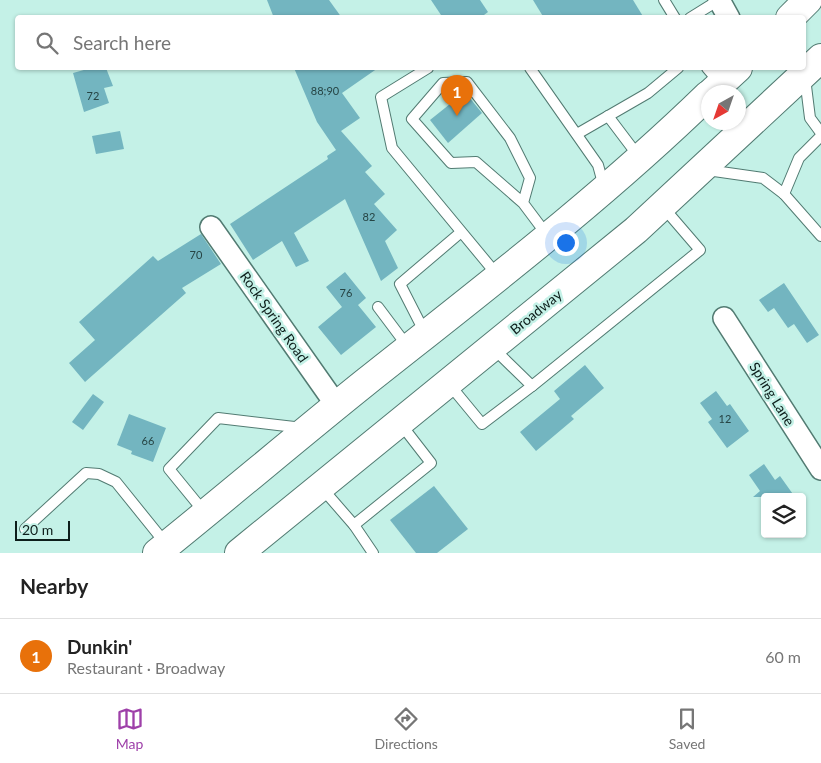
<!DOCTYPE html>
<html lang="en">
<head>
<meta charset="utf-8">
<style>
  :root { --surface:#fff; --page:#f2f2f2; --text:#222; --muted:#767676; --line:#e0e0e0; --accent:#9e40a9 }
  body { margin:0; font-family:Lato,sans-serif; background:var(--page); color:var(--text) }
  .controls { position:absolute; right:15px; bottom:15px; display:grid; overflow:hidden; border-radius:5px; box-shadow:0 1px 4px #0004 }
  .controls button { width:45px; height:45px; display:grid; place-items:center; padding:0; border:0; border-bottom:1px solid var(--line); background:var(--surface); color:var(--text); font:25px sans-serif }
  .compass { position:absolute; left:701px; top:85px; width:45px; height:45px; border-radius:50%; background:var(--surface); box-shadow:0 1px 4px #0004; rotate:220deg }
  .scale { position:absolute; left:15px; bottom:12px; width:55px; box-sizing:border-box; padding-left:5px; border:2px solid #0d1e1b; border-top:0; font-size:14px; line-height:18px; white-space:nowrap; color:#0d1e1b; -webkit-text-stroke:4px #c4f1e7; paint-order:stroke }
  .you { position:absolute; left:565px; top:242px; width:18px; height:18px; margin:-12px; border:4px solid #fff; border-radius:50%; background:#1a73e8; box-shadow:0 0 0 8px #1a73e833 }
  .badge { display:grid; place-items:center; width:32px; height:32px; border-radius:50%; background:var(--accent); color:#fff; font-size:16px; font-weight:700 }
  .pin { position:absolute; translate:-50% -41px; filter:drop-shadow(0 1px 2px #0008) }
  .pin::after { content:''; position:absolute; top:26px; width:18px; height:15px; background:inherit; clip-path:polygon(0 0,100% 0,50% 100%) }
  .list { margin:0; padding:0; list-style:none }
  h2 { display:flex; justify-content:space-between; align-items:center; height:65px; margin:0; padding:0 20px; font-size:21px }
  h2 small { font-size:16px; font-weight:400; color:var(--muted) }
  .list li { display:grid; grid-template-columns:32px 1fr auto; gap:15px; align-items:center; box-sizing:border-box; height:75px; padding:0 20px; border-top:1px solid var(--line) }
  .list b { display:block; font-size:19px; white-space:nowrap }
  .list p { margin:0; font-size:16px; white-space:nowrap; color:var(--muted) }
  .list em { font-size:16px; font-style:normal; color:var(--muted) }
  .icon { flex:none; width:28px; height:28px; fill:none; stroke:currentColor; stroke-width:2; stroke-linecap:round; stroke-linejoin:round }
  .map { position:relative; flex:none; width:821px; height:553px; overflow:hidden }
  .search { position:absolute; background:var(--surface); box-shadow:0 1px 4px #0004; left:15px; right:15px; top:15px; height:55px; display:flex; align-items:center; gap:12px; box-sizing:border-box; padding:0 18px; border-radius:5px; color:var(--muted); font-size:19px }
  .sheet { height:140px; background:var(--surface) }
  nav { display:flex; justify-content:space-around; align-items:center; box-sizing:border-box; height:70px; border-top:1px solid var(--line); background:var(--surface); font-size:14px; color:var(--muted) }
  nav a { display:grid; justify-items:center; gap:2px }
  nav .on { color:var(--accent) }
  .map>svg:first-child { display:block }
  .building { fill:#73b5c0 }
  .lines { fill:none; stroke-linecap:round; stroke-linejoin:round }
  .lane-casing { stroke:#527b72; stroke-width:12 }
  .street-casing { stroke:#527b72; stroke-width:24 }
  .highway-casing { stroke:#527b72; stroke-width:30 }
  .lane { stroke:#fff; stroke-width:10 }
  .street { stroke:#fff; stroke-width:21 }
  .highway { stroke:#fff; stroke-width:28 }
  .labels { text-anchor:middle; stroke-width:5; stroke-linejoin:round; paint-order:stroke }
  .number-label { font-size:11px; fill:#264444 }
  .street-label { font-size:14px; fill:#0d1e1b; stroke:#c4f1e7 }
</style>
</head>
<body>
<div class="map">
<svg width="821" height="553" viewBox="0 0 821 553">
  <rect width="100%" height="100%" fill="#c4f1e7"/>
  <!-- building -->
  <g class="building">
    <polygon points="267,0 329,0 342,18 274,18"/>
    <polygon points="431,0 480,0 488,12 480,18 443,18"/>
    <polygon points="533,0 633,0 644,18 544,18"/>
    <polygon points="91,68 106,68 113,86 104,88 109,103 84,112 73,73"/>
    <polygon points="294,68 378,68 342,93 360,118 341,131 372,166 365,172 385,194 374,204 397,230 385,241 398,268 381,281 345,199 294,233 309,261 296,267 282,241 253,260 230,224 328,159 327,156 336,150 317,122"/>
    <polygon points="465,92 482,113 448,143 430,120"/>
    <polygon points="120,131 124,149 96,154 92,136"/>
    <polygon points="201,234 221,264 182,288 186,293 85,382 69,363 95,340 79,322 153,256 158,261"/>
    <polygon points="345,272 366,298 358,305 376,327 341,355 318,327 342,307 326,287"/>
    <polygon points="784,283 819,335 807,343 794,324 788,328 774,308 768,312 759,300"/>
    <polygon points="585,365 604,388 571,416 574,419 536,451 520,432 560,399 554,391"/>
    <polygon points="716,391 727,406 730,404 749,431 727,448 708,422 712,419 700,403"/>
    <polygon points="93,394 104,402 83,430 72,422"/>
    <polygon points="129,414 166,428 153,462 131,454 132,451 117,445"/>
    <polygon points="764,464 775,480 780,476 795,497 753,497 760,491 749,475"/>
    <polygon points="434,486 468,529 437,553 416,553 390,520"/>
  </g>
  <g class="lines">
    <!-- lane casing -->
    <g class="lane-casing">
      <g id="lane">
        <polyline points="664,0 675,18"/>
        <polyline points="690,18 719,0"/>
        <polyline points="428,68 381,97 392,148 498,276"/>
        <polyline points="530,68 598,165 604,187"/>
        <polyline points="707,68 719,82"/>
        <polyline points="805,78 810,118 821,133"/>
        <polyline points="608,116 639,157"/>
        <polyline points="577,134 648,93 678,68"/>
        <polyline points="707,170 763,178 784,194 821,236"/>
        <polyline points="784,194 799,158 821,136"/>
        <polyline points="523,203 530,178 510,138 467,82 443,83 412,119 451,163 476,162 523,203 547,235"/>
        <polyline points="378,307 408,347"/>
        <polyline points="425,333 400,284 460,233"/>
        <polyline points="493,348 532,386 700,250 663,207"/>
        <polyline points="449,384 482,424 532,386"/>
        <polyline points="321,487 354,525 431,463 400,423"/>
        <polyline points="205,513 169,469 218,418 303,428"/>
        <polyline points="354,525 373,553"/>
        <polyline points="25,529 86,473 99,474 116,482 166,544"/>
      </g>
    </g>
    <!-- street casing -->
    <g class="street-casing">
      <g id="street">
        <polyline points="719,0 729,18"/>
        <polyline points="211,227 337,406"/>
        <polyline points="724,318 821,469"/>
      </g>
    </g>
    <!-- highway casing -->
    <g class="highway-casing">
      <g id="highway">
        <polyline points="790,18 808,0"/>
        <polyline points="712,92 738,68"/>
        <path d="M157 553C228 496 297 437 367 381 483 289 602 198 708 95"/>
        <polyline points="239,553 636,230 821,58"/>
      </g>
    </g>
    <!-- lane -->
    <use href="#lane" class="lane"/>
    <!-- street -->
    <use href="#street" class="street"/>
    <!-- highway -->
    <use href="#highway" class="highway"/>
  </g>
  <g class="labels">
    <!-- number labels -->
    <g class="number-label">
      <text x="325" y="95">88;90</text>
      <text x="93" y="100">72</text>
      <text x="369" y="221">82</text>
      <text x="196" y="259">70</text>
      <text x="346" y="297">76</text>
      <text x="725" y="423">12</text>
      <text x="148" y="445">66</text>
    </g>
    <!-- street labels -->
    <g class="street-label">
      <text transform="translate(536 312) rotate(-39)" y="5">Broadway</text>
      <text transform="translate(274 317) rotate(55)" y="5">Rock Spring Road</text>
      <text transform="translate(772 394) rotate(58)" y="5">Spring Lane</text>
    </g>
  </g>
</svg>
<div class="controls">
<button><svg class="icon" aria-label="layers" viewBox="0 0 24 24"><path d="M12 4l9 5-9 5-9-5zM3 14l9 5 9-5"/></svg></button>
</div>
<svg class="compass" viewBox="-18 -18 36 36"><path d="M0-13l5 13h-10z" fill="#e53935"/><path d="M0 13l5-13h-10z" fill="#767676"/></svg>
<div class="scale">20 m</div>
<div class="you"></div>
<div class="pin badge" style="left:457px;top:116px;background:#e8710a">1</div>
<div class="search"><svg class="icon" aria-label="search" viewBox="0 0 24 24"><circle cx="10" cy="10" r="6"/><path d="M15 15l6 6"/></svg>Search here</div>
</div>
<section class="sheet">
<h2>Nearby<small></small></h2>
<ul class="list">
<li><span class="badge" style="background:#e8710a">1</span><div><b>Dunkin'</b><p>Restaurant · Broadway</p></div><em>60 m</em></li>
</ul>
</section>
<nav>
<a class="on"><svg class="icon" aria-label="map" viewBox="0 0 24 24"><path d="M3 6l6-2 6 2 6-2v14l-6 2-6-2-6 2zM9 4v14M15 6v14"/></svg>Map</a>
<a><svg class="icon" aria-label="directions" viewBox="0 0 24 24"><path d="M12 3l9 9-9 9-9-9zM9 14v-3h6M13 9l2 2-2 2"/></svg>Directions</a>
<a><svg class="icon" aria-label="saved" viewBox="0 0 24 24"><path d="M7 4h10v16l-5-4-5 4z"/></svg>Saved</a>
</nav>
</body>
</html>
